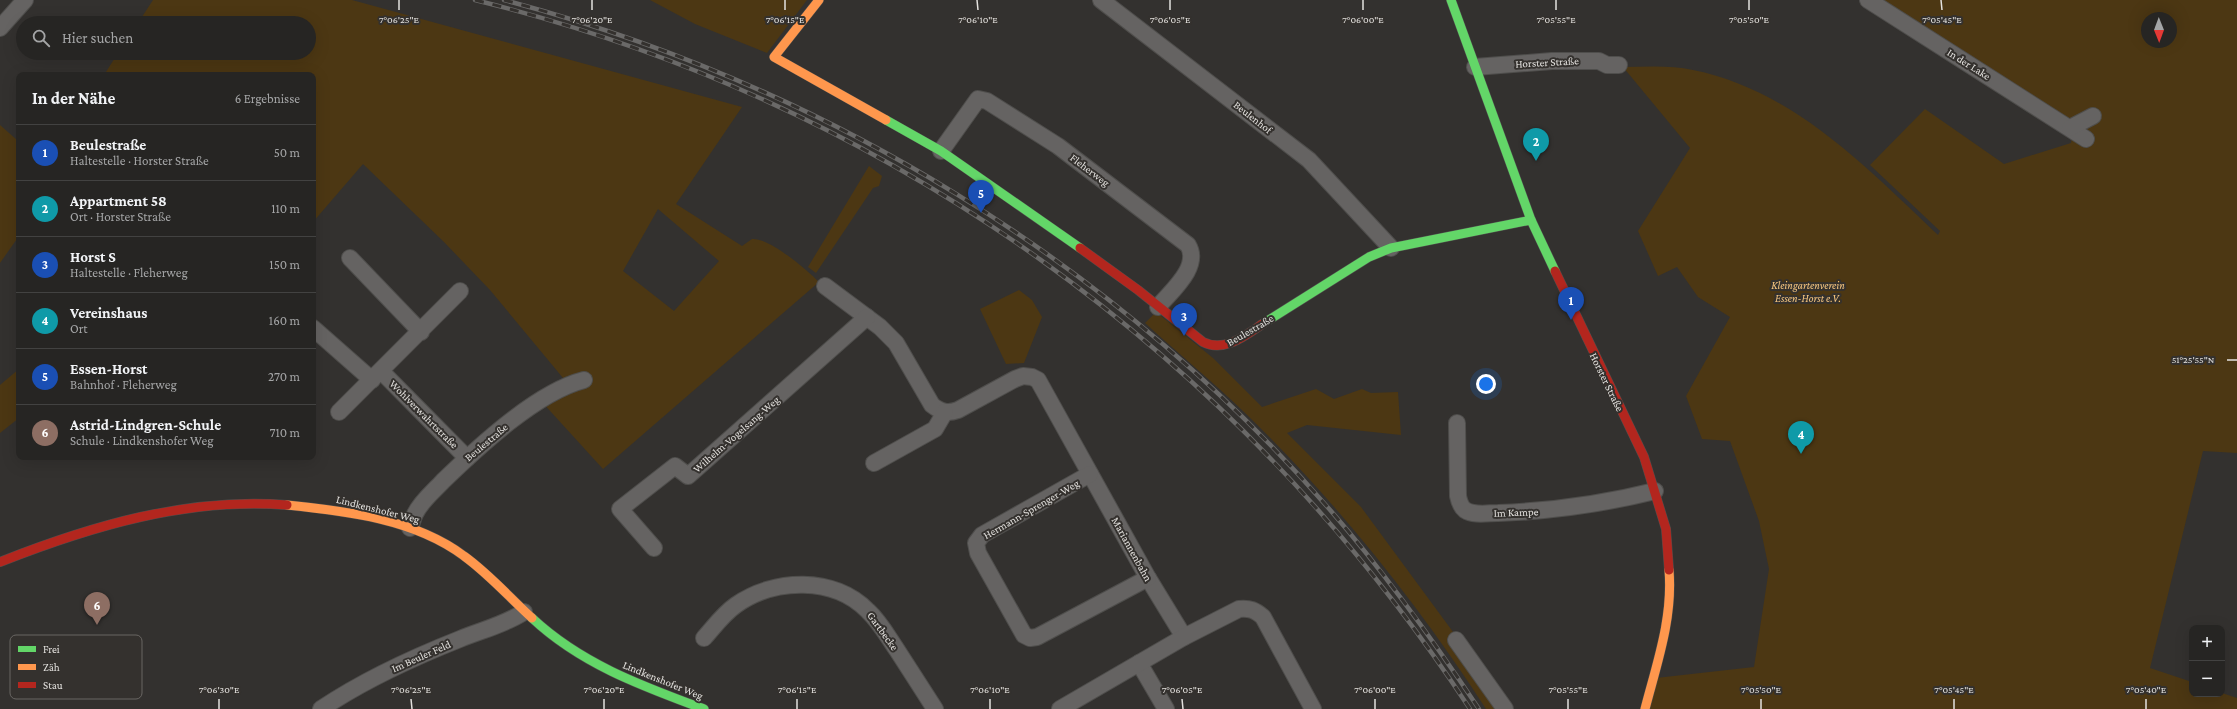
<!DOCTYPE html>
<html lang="de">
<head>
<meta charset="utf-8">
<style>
  :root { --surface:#262523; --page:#323130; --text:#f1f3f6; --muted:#a4a5a6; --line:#424241; --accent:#8bbbb9 }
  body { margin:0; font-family:"Crimson Pro",serif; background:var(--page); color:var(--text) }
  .controls { position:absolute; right:12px; bottom:12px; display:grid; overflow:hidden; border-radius:8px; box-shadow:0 4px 16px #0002 }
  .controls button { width:36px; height:36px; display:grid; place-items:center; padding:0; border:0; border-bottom:1px solid var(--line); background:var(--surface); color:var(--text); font:20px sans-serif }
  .compass { position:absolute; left:2141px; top:12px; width:36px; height:36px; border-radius:50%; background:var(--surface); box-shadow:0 4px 16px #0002; rotate:179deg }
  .you { position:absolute; left:1486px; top:384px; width:14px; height:14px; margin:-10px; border:3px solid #fff; border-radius:50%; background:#1a73e8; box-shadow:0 0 0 6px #1a73e833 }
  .badge { display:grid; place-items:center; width:26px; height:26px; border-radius:50%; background:var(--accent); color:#fff; font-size:13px; font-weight:700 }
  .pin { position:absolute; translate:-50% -33px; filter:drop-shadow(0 1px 2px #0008) }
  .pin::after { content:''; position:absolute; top:21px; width:14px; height:12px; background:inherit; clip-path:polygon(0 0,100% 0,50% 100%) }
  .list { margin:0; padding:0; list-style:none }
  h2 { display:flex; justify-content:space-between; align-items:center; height:52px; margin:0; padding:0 16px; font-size:17px }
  h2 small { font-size:13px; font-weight:400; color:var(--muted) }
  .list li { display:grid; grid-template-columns:26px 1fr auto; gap:12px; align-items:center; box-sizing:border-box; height:56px; padding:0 16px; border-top:1px solid var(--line) }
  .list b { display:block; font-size:15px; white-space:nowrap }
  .list p { margin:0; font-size:13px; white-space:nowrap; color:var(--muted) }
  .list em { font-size:13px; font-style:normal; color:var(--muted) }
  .icon { flex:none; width:22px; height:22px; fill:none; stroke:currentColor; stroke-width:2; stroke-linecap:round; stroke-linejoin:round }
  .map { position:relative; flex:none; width:2237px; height:709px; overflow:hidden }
  .search { position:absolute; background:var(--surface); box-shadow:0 4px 16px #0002; left:16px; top:16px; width:300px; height:44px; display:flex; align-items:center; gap:10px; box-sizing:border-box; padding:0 14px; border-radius:22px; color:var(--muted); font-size:15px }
  .panel { position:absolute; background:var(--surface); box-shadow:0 4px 16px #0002; left:16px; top:72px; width:300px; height:388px; border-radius:8px }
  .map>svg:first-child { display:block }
  .green { fill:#4c3713; fill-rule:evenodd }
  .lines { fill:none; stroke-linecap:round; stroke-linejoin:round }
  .street-casing { stroke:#4f4e4c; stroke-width:18 }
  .fast-casing { stroke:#4f4e4c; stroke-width:10 }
  .slow-casing { stroke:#4f4e4c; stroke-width:10 }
  .jam-casing { stroke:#4f4e4c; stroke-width:10 }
  .street { stroke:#656362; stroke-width:16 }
  .fast { stroke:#63d668; stroke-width:9 }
  .slow { stroke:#ff974d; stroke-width:9 }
  .jam { stroke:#b3261e; stroke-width:9 }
  .rail-casing { stroke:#6a6968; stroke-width:4.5 }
  .rail { stroke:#34312e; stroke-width:3; stroke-dasharray:9; stroke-linecap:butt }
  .ticks { fill:none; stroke:#e4e2df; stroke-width:1.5 }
  .labels { text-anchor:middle; stroke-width:4; stroke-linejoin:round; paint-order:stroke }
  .street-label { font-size:11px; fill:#e4e2df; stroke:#34312e }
  .park-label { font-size:11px; font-style:italic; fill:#f9c881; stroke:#34312e }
  .key { fill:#34312e; stroke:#696663; stroke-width:1 }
  .key-label { font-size:11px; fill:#e4e2df }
  .ticks-label { font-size:10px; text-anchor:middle; fill:#e4e2df; stroke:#34312e; stroke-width:4; stroke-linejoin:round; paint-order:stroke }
</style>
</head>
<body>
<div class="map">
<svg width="2237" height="709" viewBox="0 0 2237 709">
  <rect width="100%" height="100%" fill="#33312f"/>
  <!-- green -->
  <g class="green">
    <path d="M153 0H352L742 107 676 204 742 246 752 239C769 237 807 270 819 282L603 469 541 401 568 384 490 290 444 242 363 164 313 222V75H104L118 53H309V23H138ZM658 209 719 261 674 311 623 271Z"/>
    <polygon points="650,0 807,0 767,53 695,24"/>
    <path d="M1874 0H2237V453L2203 451 2150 668 2192 682V694L2222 693 2237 698V709H1646L1656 678 1754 667 1769 569 1759 521 1730 441 1702 439 1686 396 1730 317 1698 297 1677 267 1658 276 1638 231 1690 148 1623 67C1646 67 1671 65 1693 70 1793 90 1867 168 1938 235L1940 231 1870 165 1925 109 2004 164 2071 143 2073 132ZM2147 18H2171V42H2147Z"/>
    <polygon points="0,125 17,140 19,138 19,236 0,263"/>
    <polygon points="869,166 882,176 879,186 873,188 816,273 808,267"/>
    <polygon points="1019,290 1032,300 1042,317 1024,363 1006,364 980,309"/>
    <path d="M1156 312 1213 358 1262 407 1316 389 1334 399 1362 389 1371 393 1398 392 1401 435 1307 425 1287 433 1361 507 1456 636 1504 709H1486C1417 602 1335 500 1244 412 1212 381 1178 353 1145 323Z"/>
    <polygon points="19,369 19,418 0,433 0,385"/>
  </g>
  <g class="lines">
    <!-- street casing -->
    <g class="street-casing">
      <g id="street">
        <polyline points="1101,0 1309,160 1391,248"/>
        <polyline points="1868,0 2086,139"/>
        <polyline points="0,28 25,0"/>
        <polyline points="1475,67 1552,61 1599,61 1607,65 1619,65"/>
        <polyline points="2070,128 2093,116"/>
        <path d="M941 151 978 99 987 101 1058 146 1188 245C1201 267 1171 291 1158 307"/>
        <polyline points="350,258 421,332"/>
        <path d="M825 286 880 327 896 343 932 405C941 412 947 414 958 410L1015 379 1023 376 1032 377 1038 380 1148 578 1184 637"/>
        <polyline points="313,328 372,380"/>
        <polyline points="381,371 467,458"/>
        <polyline points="339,412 460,291"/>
        <path d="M1457 423 1458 496C1459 501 1461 507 1465 510 1474 516 1488 513 1498 513 1552 511 1603 504 1655 491"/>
        <polyline points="874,463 935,429 945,412"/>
        <polyline points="1090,474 982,535 976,543 978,553 1024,635 1030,638 1037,637 1148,578"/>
        <path d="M410 528C412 523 413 518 415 514 421 501 434 491 443 481 478 447 537 392 584 380"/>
        <polyline points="654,548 620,509 675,466 688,476 867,317"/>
        <path d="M704 638C714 627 723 614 736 605 774 578 834 576 868 611 880 622 888 637 897 650 910 670 922 689 935 709"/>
        <polyline points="1456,640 1505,709"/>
        <polyline points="1139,663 1166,709"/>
        <path d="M321 709C364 680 412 658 460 639 482 630 504 625 524 612"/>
        <path d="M1060 709 1184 637 1239 609C1250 608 1255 610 1263 617L1313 709"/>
      </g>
    </g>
    <!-- fast casing -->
    <g class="fast-casing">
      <g id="fast">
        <polyline points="1451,0 1531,220 1555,271"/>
        <polyline points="886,120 941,151 1080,248"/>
        <polyline points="1264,323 1369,257 1391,248 1531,220"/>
        <path d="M532 618C581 664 642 686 704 709"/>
      </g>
    </g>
    <!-- slow casing -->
    <g class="slow-casing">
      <g id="slow">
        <polyline points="819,0 774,57 886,120"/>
        <path d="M287 505C346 511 415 519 464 556 489 574 509 597 532 618"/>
        <path d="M1645 709C1657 663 1673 618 1669 570"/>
      </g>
    </g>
    <!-- jam casing -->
    <g class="jam-casing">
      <g id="jam">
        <path d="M1080 248 1138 290 1203 342C1225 353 1246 335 1264 323"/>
        <polyline points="1555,271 1644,457 1666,529 1669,570"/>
        <path d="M0 562C91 526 188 497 287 505"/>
      </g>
    </g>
    <!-- street -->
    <use href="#street" class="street"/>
    <!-- fast -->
    <use href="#fast" class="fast"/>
    <!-- slow -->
    <use href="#slow" class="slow"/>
    <!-- jam -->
    <use href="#jam" class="jam"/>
    <!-- rail casing -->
    <g class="rail-casing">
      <g id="rail">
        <path d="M475 0C889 102 1237 354 1470 709"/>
        <path d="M504 0C822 84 1115 262 1331 511 1385 573 1433 640 1479 709"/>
      </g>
    </g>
    <!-- rail -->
    <use href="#rail" class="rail"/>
  </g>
  <!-- ticks -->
  <path class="ticks" d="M399 0V10M592 0V10M785 0V10M977 0 978 10M1170 0V10M1363 0V10M1556 0V10M1749 0V10M1941 0 1942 10M2227 360H2237M219 699V709M411 699 412 709M604 699V709M797 699V709M990 699V709M1182 699 1183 709M1375 699V709M1568 699V709M1761 699V709M1954 699V709M2146 699V709"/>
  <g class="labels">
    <!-- street labels -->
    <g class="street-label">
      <text transform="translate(1547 62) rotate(-3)" y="4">Horster Straße</text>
      <text transform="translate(1969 64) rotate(32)" y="4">In der Lake</text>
      <text transform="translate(1253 117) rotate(38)" y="4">Beulenhof</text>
      <text transform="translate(1090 170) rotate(37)" y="4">Fleherweg</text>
      <text transform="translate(1250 330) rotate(-30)" y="4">Beulestraße</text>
      <text transform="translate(1607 382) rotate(64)" y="4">Horster Straße</text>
      <text transform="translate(424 414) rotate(45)" y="4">Wohlverwahrtstraße</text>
      <text transform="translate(736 434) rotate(-41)" y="4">Wilhelm-Vogelsang-Weg</text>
      <text transform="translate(486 442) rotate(-40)" y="4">Beulestraße</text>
      <text transform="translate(378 509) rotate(14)" y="4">Lindkenshofer Weg</text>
      <text transform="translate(1031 509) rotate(-30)" y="4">Hermann-Sprenger-Weg</text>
      <text transform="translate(1516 512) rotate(-2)" y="4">Im Kampe</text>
      <text transform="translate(1132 549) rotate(61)" y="4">Mariannenbahn</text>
      <text transform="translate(883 631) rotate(54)" y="4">Gartbecke</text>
      <text transform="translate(421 656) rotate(-24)" y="4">Im Beuler Feld</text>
      <text transform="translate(663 680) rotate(22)" y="4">Lindkenshofer Weg</text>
    </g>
    <!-- park labels -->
    <g class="park-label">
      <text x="1808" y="289">Kleingartenverein<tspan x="1808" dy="13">Essen-Horst e.V.</tspan></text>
    </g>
  </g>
  <!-- legend -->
  <rect x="10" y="635" width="132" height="64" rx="6" class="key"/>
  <rect x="18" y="646" width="18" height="6" fill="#63d668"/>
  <rect x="18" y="664" width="18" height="6" fill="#ff974d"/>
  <rect x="18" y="682" width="18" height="6" fill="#b3261e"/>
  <g class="key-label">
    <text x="43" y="653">Frei</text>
    <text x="43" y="671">Zäh</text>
    <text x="43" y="689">Stau</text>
  </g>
  <g class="ticks-label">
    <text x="399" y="23">7°06'25"E</text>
    <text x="592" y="23">7°06'20"E</text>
    <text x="785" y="23">7°06'15"E</text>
    <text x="978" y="23">7°06'10"E</text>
    <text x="1170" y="23">7°06'05"E</text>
    <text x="1363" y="23">7°06'00"E</text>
    <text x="1556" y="23">7°05'55"E</text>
    <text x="1749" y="23">7°05'50"E</text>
    <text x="1942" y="23">7°05'45"E</text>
    <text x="2193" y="363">51°25'55"N</text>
    <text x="219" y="693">7°06'30"E</text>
    <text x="411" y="693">7°06'25"E</text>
    <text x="604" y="693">7°06'20"E</text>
    <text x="797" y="693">7°06'15"E</text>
    <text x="990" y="693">7°06'10"E</text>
    <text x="1182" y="693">7°06'05"E</text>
    <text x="1375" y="693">7°06'00"E</text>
    <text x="1568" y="693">7°05'55"E</text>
    <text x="1761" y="693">7°05'50"E</text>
    <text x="1954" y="693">7°05'45"E</text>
    <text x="2146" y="693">7°05'40"E</text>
  </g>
</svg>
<div class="controls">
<button>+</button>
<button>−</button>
</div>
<svg class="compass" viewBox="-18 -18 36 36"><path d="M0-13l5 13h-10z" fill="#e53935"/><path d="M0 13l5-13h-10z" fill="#a4a5a6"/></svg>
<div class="you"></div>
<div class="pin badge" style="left:1571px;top:320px;background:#1a4fb4">1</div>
<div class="pin badge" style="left:1536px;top:161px;background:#0f9aa8">2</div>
<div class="pin badge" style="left:1184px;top:336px;background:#1a4fb4">3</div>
<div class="pin badge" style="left:1801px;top:454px;background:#0f9aa8">4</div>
<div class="pin badge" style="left:981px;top:213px;background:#1a4fb4">5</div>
<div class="pin badge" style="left:97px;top:625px;background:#8d6e63">6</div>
<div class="search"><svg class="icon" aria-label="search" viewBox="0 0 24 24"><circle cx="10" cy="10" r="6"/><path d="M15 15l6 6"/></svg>Hier suchen</div>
<section class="panel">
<h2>In der Nähe<small>6 Ergebnisse</small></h2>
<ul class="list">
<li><span class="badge" style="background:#1a4fb4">1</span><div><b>Beulestraße</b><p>Haltestelle · Horster Straße</p></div><em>50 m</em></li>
<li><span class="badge" style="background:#0f9aa8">2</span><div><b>Appartment 58</b><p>Ort · Horster Straße</p></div><em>110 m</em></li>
<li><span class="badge" style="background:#1a4fb4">3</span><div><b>Horst S</b><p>Haltestelle · Fleherweg</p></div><em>150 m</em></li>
<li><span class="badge" style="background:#0f9aa8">4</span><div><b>Vereinshaus</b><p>Ort</p></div><em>160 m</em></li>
<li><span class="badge" style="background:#1a4fb4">5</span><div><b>Essen-Horst</b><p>Bahnhof · Fleherweg</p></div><em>270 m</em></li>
<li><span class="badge" style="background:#8d6e63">6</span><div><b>Astrid-Lindgren-Schule</b><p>Schule · Lindkenshofer Weg</p></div><em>710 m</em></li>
</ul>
</section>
</div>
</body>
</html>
